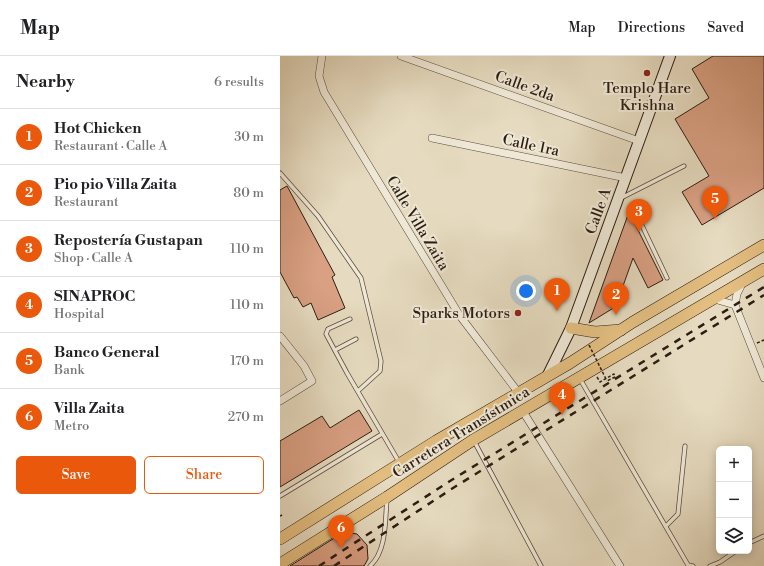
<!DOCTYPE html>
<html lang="en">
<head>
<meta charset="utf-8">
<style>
  :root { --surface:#fff; --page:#f2f2f2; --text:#202124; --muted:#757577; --line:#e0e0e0; --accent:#ea580c }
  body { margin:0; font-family:"Libre Bodoni",serif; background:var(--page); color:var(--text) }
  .controls { position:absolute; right:12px; bottom:12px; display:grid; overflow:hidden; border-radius:6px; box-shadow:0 2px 10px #0003 }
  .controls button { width:36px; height:36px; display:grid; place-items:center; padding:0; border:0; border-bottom:1px solid var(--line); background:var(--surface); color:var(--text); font:20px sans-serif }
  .you { position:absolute; left:246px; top:235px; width:14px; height:14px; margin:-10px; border:3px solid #fff; border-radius:50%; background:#1a73e8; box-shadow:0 0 0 6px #1a73e833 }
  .badge { display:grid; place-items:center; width:26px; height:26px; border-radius:50%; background:var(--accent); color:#fff; font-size:13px; font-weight:700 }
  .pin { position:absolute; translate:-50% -33px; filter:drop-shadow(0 1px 2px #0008) }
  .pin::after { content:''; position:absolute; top:21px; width:14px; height:12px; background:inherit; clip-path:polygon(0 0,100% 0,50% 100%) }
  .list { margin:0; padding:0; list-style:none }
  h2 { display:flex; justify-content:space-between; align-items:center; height:52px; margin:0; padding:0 16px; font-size:17px }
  h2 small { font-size:13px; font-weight:400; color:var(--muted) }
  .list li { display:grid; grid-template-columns:26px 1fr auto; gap:12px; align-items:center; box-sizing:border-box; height:56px; padding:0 16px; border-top:1px solid var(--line) }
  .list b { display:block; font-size:15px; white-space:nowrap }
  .list p { margin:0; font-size:13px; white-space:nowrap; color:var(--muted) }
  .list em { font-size:13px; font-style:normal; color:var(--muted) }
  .actions { display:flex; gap:8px; padding:12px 16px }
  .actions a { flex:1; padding:9px 0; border:1px solid var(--accent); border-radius:6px; text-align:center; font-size:14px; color:var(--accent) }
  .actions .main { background:var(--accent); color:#fff }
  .icon { flex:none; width:22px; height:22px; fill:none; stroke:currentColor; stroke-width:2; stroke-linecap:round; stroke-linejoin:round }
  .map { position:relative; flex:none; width:484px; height:510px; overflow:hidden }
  header { display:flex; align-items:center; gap:24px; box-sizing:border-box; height:56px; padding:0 20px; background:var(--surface); border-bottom:1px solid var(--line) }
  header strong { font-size:19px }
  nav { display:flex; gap:22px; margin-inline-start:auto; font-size:14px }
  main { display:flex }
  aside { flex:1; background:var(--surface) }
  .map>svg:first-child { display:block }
  .building { fill:#d9a083; stroke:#2c1d12 }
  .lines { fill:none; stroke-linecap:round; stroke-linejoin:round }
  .lane-casing { stroke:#5a4c3e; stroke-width:5 }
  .street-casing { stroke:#5a4c3e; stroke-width:8 }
  .secondary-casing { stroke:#2c1d12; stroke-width:12 }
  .primary-casing { stroke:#2c1d12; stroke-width:12 }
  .path { stroke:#2c1d12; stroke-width:1.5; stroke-dasharray:3 2; stroke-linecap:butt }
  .lane { stroke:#efe8d6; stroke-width:3.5 }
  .street { stroke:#efe8d6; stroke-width:7 }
  .secondary { stroke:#efe8d6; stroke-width:10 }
  .primary { stroke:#e3be80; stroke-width:11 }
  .rail { stroke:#2c1d12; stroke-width:2.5; stroke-dasharray:7 7; stroke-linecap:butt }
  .path-bridge { stroke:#2c1d12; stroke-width:1.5; stroke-dasharray:3 2; stroke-linecap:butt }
  .poi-dot { fill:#8f2418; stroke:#efe8d6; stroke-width:1.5 }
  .labels { text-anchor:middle; stroke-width:4; stroke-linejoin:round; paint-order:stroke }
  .street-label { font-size:15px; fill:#2c1d12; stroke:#efe8d6 }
  .poi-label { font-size:15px; fill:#2c1d12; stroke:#efe8d6 }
</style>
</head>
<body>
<header>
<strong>Map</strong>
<nav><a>Map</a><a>Directions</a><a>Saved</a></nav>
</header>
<main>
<aside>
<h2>Nearby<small>6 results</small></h2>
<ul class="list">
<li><span class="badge">1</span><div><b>Hot Chicken</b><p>Restaurant · Calle A</p></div><em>30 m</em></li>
<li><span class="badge">2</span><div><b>Pio pio Villa Zaita</b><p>Restaurant</p></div><em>80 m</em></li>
<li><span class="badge">3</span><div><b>Repostería Gustapan</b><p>Shop · Calle A</p></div><em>110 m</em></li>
<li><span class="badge">4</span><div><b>SINAPROC</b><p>Hospital</p></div><em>110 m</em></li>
<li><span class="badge">5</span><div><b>Banco General</b><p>Bank</p></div><em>170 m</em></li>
<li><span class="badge">6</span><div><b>Villa Zaita</b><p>Metro</p></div><em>270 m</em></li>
</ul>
<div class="actions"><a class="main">Save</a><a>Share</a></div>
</aside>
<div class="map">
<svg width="484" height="510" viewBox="0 0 484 510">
  <rect width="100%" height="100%" fill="#e6dbc0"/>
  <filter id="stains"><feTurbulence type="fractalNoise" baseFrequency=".005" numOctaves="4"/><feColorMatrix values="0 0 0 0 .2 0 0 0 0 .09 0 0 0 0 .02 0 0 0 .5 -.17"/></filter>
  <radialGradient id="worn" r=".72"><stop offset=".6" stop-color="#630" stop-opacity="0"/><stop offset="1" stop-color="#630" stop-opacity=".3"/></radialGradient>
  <!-- building -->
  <g class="building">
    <polygon points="433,0 484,0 484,132 422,169 402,136 429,120 395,63 429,42 412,13"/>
    <polygon points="7,130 55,219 52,221 65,252 38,264 31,247 23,251 17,241 14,242 0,216 0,134"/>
    <polygon points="349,156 383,224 368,232 353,202 338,244 340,248 309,267"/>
    <polygon points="79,354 92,375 0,431 0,385 42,360 50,372"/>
    <polygon points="64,476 77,478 87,489 88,503 84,510 10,510"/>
  </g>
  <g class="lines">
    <!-- lane casing -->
    <g class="lane-casing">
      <g id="lane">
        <polyline points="0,117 38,160 81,222 101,305 100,315 78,335"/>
        <polyline points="341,142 404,110"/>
        <polyline points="357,159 387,222"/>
        <polyline points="70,263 48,273 46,278 67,317 119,406"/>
        <polyline points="55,294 76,283"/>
        <polyline points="300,323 408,509 413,510"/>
        <polyline points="194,385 261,510"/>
        <polyline points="0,440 102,378"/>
        <polyline points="386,470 398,458 405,390"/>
        <polyline points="469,487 484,480"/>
        <path d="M90 510C107 495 105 464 107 443"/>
        <polyline points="430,510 440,506 456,495"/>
      </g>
    </g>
    <!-- street casing -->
    <g class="street-casing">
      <g id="street">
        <polyline points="42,0 39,20 44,36 180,260 238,336"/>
        <polyline points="121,0 359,85"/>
        <polyline points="152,82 346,122"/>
        <polyline points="462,228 457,238 455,249 484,322"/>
        <polyline points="434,243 455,249"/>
        <polyline points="0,280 24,310 32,325 0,345"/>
        <polyline points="242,354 340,510"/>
      </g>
    </g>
    <!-- secondary casing -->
    <g class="secondary-casing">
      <polyline id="secondary" points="268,319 291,272 390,0"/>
    </g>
    <!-- primary casing -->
    <g class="primary-casing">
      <g id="primary">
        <polyline points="291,272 315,276 341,274"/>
        <polyline points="0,483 156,385 290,307 353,266 484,189"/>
        <polyline points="0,508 107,441 193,384 484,213"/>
      </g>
    </g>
    <!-- path -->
    <g class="path">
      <polyline points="477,287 484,284"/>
      <polyline points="317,321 320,326 334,318 335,321 327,325"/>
      <polyline points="0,460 2,459"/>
    </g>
    <!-- lane -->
    <use href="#lane" class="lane"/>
    <!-- street -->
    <use href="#street" class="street"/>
    <!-- secondary -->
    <use href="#secondary" class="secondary"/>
    <!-- primary -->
    <use href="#primary" class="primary"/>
    <!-- rail -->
    <g class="rail">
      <polyline points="39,510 170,425 484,231"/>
      <polyline points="54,510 173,432 484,239"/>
    </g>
    <!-- path-bridge -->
    <polyline class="path-bridge" points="309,289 327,325"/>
  </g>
  <!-- markers -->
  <g class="poi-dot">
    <circle cx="367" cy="17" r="4"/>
    <circle cx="238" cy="257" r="4"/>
  </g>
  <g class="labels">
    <!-- street labels -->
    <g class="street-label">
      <text transform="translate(245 30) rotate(20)" y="5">Calle 2da</text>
      <text transform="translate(251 89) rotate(12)" y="5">Calle 1ra</text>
      <text transform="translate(318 155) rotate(-70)" y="5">Calle A</text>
      <text transform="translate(138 167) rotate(59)" y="5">Calle Villa Zaita</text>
      <text transform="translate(181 376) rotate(-32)" y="5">Carretera Transístmica</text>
    </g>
    <!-- poi labels -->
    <g class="poi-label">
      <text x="367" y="37">Templo Hare<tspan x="367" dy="17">Krishna</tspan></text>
      <text x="230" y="262" text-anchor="end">Sparks Motors</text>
    </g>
  </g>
  <rect width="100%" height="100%" filter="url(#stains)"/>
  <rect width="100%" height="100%" fill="url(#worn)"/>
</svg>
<div class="controls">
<button>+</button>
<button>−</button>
<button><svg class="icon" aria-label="layers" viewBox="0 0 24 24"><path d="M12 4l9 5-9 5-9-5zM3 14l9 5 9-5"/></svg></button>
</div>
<div class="you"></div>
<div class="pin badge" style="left:277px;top:255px">1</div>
<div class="pin badge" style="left:336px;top:259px">2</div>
<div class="pin badge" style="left:359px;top:176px">3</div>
<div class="pin badge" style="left:282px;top:359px">4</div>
<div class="pin badge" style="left:435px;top:163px">5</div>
<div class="pin badge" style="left:61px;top:492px">6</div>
</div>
</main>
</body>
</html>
